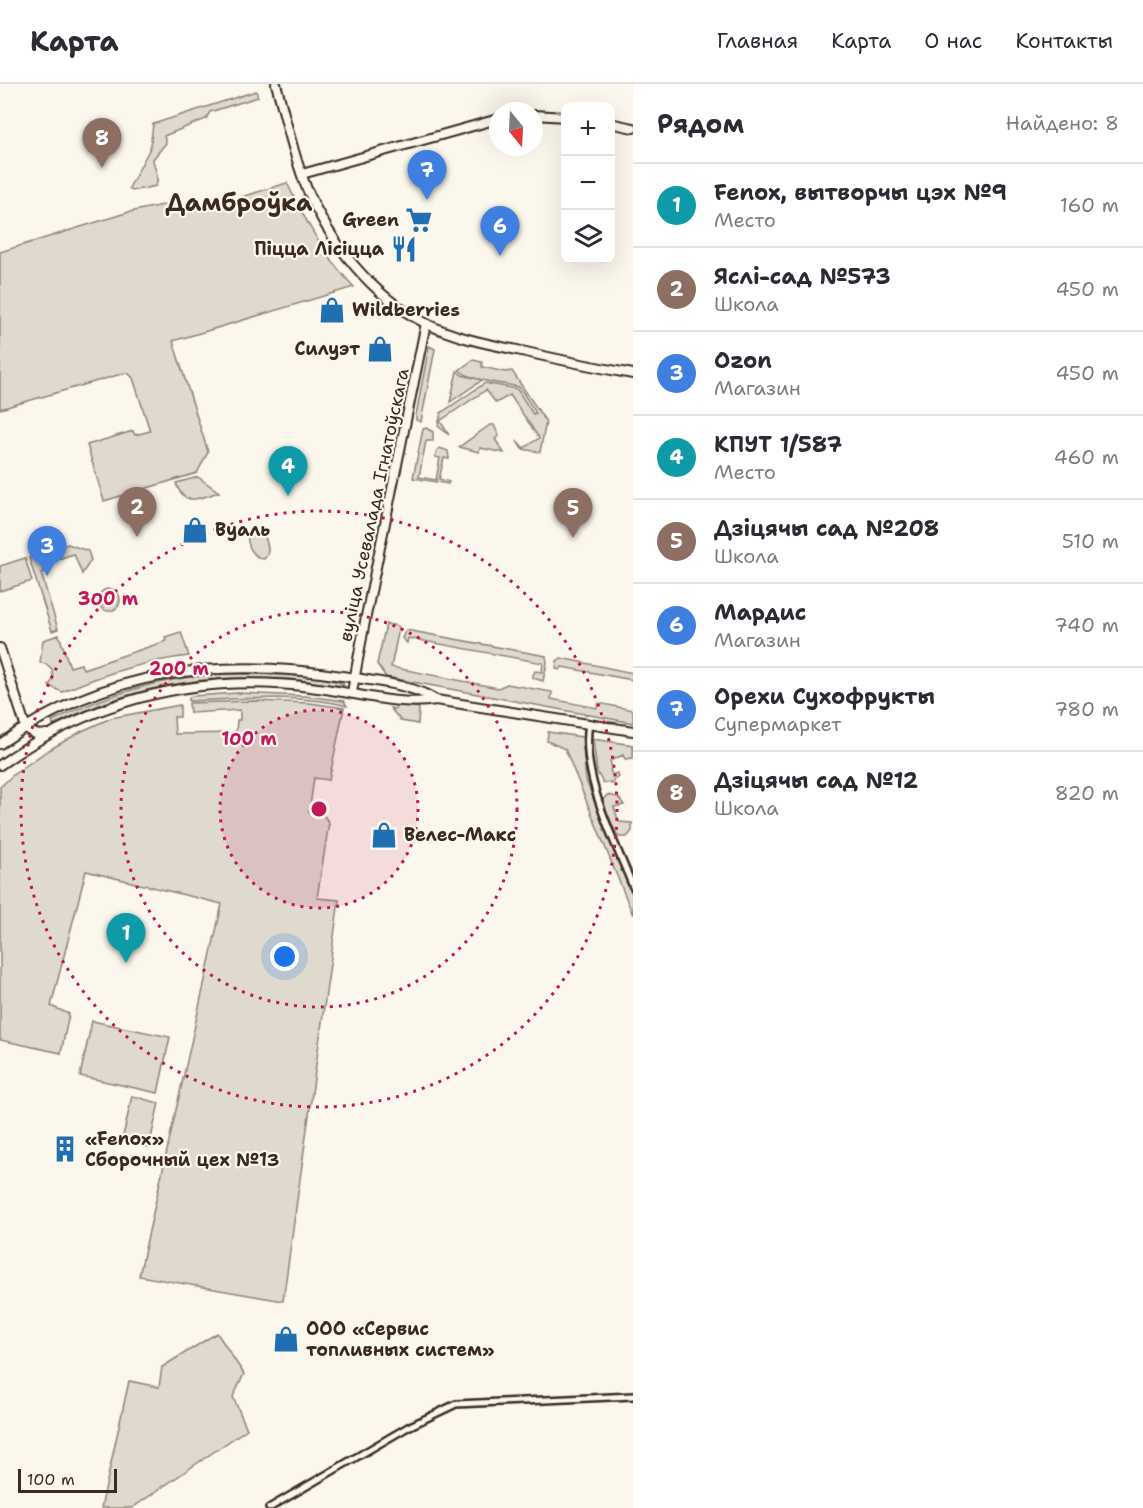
<!DOCTYPE html>
<html lang="ru">
<head>
<meta charset="utf-8">
<style>
  :root { --surface:#fff; --page:#f2f2f3; --text:#2b2b33; --muted:#7c7c81; --line:#e1e1e2; --accent:#7c3aed }
  body { margin:0; font-family:"Shantell Sans",sans-serif; background:var(--page); color:var(--text) }
  .controls { position:absolute; right:18px; top:18px; display:grid; overflow:hidden; border-radius:12px; box-shadow:0 6px 24px #0002 }
  .controls button { width:54px; height:54px; display:grid; place-items:center; padding:0; border:0; border-bottom:2px solid var(--line); background:var(--surface); color:var(--text); font:30px sans-serif }
  .compass { position:absolute; left:489px; top:18px; width:54px; height:54px; border-radius:50%; background:var(--surface); box-shadow:0 6px 24px #0002; rotate:162deg }
  .scale { position:absolute; left:18px; bottom:15px; width:99px; box-sizing:border-box; padding-left:6px; border:3px solid #3b2a1e; border-top:0; font-size:16px; line-height:21px; white-space:nowrap; color:#3b2a1e; -webkit-text-stroke:4px #fbf7ec; paint-order:stroke }
  .you { position:absolute; left:285px; top:873px; width:21px; height:21px; margin:-15px; border:4px solid #fff; border-radius:50%; background:#1a73e8; box-shadow:0 0 0 9px #1a73e833 }
  .badge { display:grid; place-items:center; width:39px; height:39px; border-radius:50%; background:var(--accent); color:#fff; font-size:20px; font-weight:700 }
  .pin { position:absolute; translate:-50% -50px; filter:drop-shadow(0 2px 3px #0008) }
  .pin::after { content:''; position:absolute; top:32px; width:21px; height:18px; background:inherit; clip-path:polygon(0 0,100% 0,50% 100%) }
  .list { margin:0; padding:0; list-style:none }
  h2 { display:flex; justify-content:space-between; align-items:center; height:78px; margin:0; padding:0 24px; font-size:26px }
  h2 small { font-size:20px; font-weight:400; color:var(--muted) }
  .list li { display:grid; grid-template-columns:39px 1fr auto; gap:18px; align-items:center; box-sizing:border-box; height:84px; padding:0 24px; border-top:2px solid var(--line) }
  .list b { display:block; font-size:22px; white-space:nowrap }
  .list p { margin:0; font-size:20px; white-space:nowrap; color:var(--muted) }
  .list em { font-size:20px; font-style:normal; color:var(--muted) }
  .icon { flex:none; width:33px; height:33px; fill:none; stroke:currentColor; stroke-width:2; stroke-linecap:round; stroke-linejoin:round }
  .map { position:relative; flex:none; width:633px; height:1424px; overflow:hidden }
  header { display:flex; align-items:center; gap:36px; box-sizing:border-box; height:84px; padding:0 30px; background:var(--surface); border-bottom:2px solid var(--line) }
  header strong { font-size:28px }
  nav { display:flex; gap:33px; margin-inline-start:auto; font-size:21px }
  main { display:flex }
  aside { flex:1; background:var(--surface) }
  .map>svg:first-child { display:block }
  .green { fill:#dfd9ce; stroke:#8d8276; stroke-width:1.5 }
  .lines { fill:none; stroke-linecap:round; stroke-linejoin:round }
  .street-casing { stroke:#3b2a1e; stroke-width:10 }
  .secondary-casing { stroke:#3b2a1e; stroke-width:12 }
  .street { stroke:#fbf7ec; stroke-width:5 }
  .secondary { stroke:#fbf7ec; stroke-width:8 }
  .ring { fill:none; stroke:#c2185b; stroke-width:3; stroke-dasharray:3 6 }
  .labels { text-anchor:middle; stroke-width:4.5; stroke-linejoin:round; paint-order:stroke }
  .poi-label { font-size:18px; font-weight:bold; fill:#3b2a1e; stroke:#fbf7ec; text-anchor:start }
  .street-label { font-size:18px; fill:#3b2a1e; stroke:#fbf7ec }
  .district-label { font-size:24px; font-weight:bold; fill:#3b2a1e; stroke:#fbf7ec }
  .centre { fill:#c2185b; stroke:#fbf7ec; stroke-width:3 }
  .ring-label { font-size:18px; text-anchor:middle; font-weight:bold; fill:#c2185b; stroke:#fbf7ec; stroke-width:4.5; stroke-linejoin:round; paint-order:stroke }
</style>
</head>
<body>
<header>
<strong>Карта</strong>
<nav><a>Главная</a><a>Карта</a><a>О нас</a><a>Контакты</a></nav>
</header>
<main>
<div class="map">
<svg width="633" height="1424" viewBox="0 0 633 1424">
  <rect width="100%" height="100%" fill="#fbf7ec"/>
  <filter id="ink" filterUnits="userSpaceOnUse"><feTurbulence type="fractalNoise" baseFrequency=".0167" numOctaves="2"/><feDisplacementMap in="SourceGraphic" scale="12" xChannelSelector="R" yChannelSelector="G"/><feConvolveMatrix kernelMatrix="1 2 1 2 8 2 1 2 1" color-interpolation-filters="sRGB"/></filter>
  <g filter="url(#ink)">
    <!-- green -->
    <g class="green">
      <path d="M256 7 258 13 210 28 206 35 164 52 166 59 153 75C154 84 160 94 156 102L132 107 129 104 150 64 153 40Z"/>
      <path d="M287 99C306 137 324 172 354 203L173 257 208 368 197 389 104 417 87 361 133 347 135 351 150 347 133 294 129 290 125 289 0 325V168L129 128 177 118 199 126Z"/>
      <polygon points="429,262 435,265 421,338 416,336 416,331"/>
      <path d="M473 276 482 278V283L505 288 512 287 546 338 540 368 522 365 517 357 524 364 539 354 510 311 496 319 486 306 440 337 449 351 438 342 441 329 485 299 517 305 533 330 536 329 519 303C501 299 474 298 459 286Z"/>
      <polygon points="457,287 462,291 482,296 450,318"/>
      <polygon points="490,341 494,341 499,352 495,355 504,369 480,364 479,368 459,363"/>
      <polygon points="426,344 433,348 433,357 426,357 419,393 436,396 440,374 435,373 437,366 440,364 448,367 449,375 444,374 439,395 449,398 448,400 413,394 423,345"/>
      <path d="M198 393 219 408C200 414 184 424 176 399Z"/>
      <path d="M253 443 263 447C266 457 272 467 264 475 251 474 241 452 253 443Z"/>
      <polygon points="68,460 88,467 91,476 82,490 74,470 42,480 45,488 41,489 58,545 52,547 29,474"/>
      <polygon points="25,474 32,497 0,507 0,482"/>
      <circle cx="109" cy="516" r="11"/>
      <polygon points="386,540 398,542 399,544 391,583 498,604 507,600 552,608 551,615 597,624 599,619 633,626 633,639 386,593 377,580"/>
      <polygon points="406,546 546,572 547,579 543,597 533,594 533,591 535,587 542,588 543,579 408,554 407,559 402,554"/>
      <path d="M181 548 189 572C144 577 103 590 62 608L49 602 53 595 52 585 46 580 40 579 43 556 59 551 70 583 81 580 83 585 166 557 165 553Z"/>
      <polygon points="561,574 633,589 633,596 562,583 560,586 556,585 557,577"/>
      <path d="M220 590C243 590 329 589 344 601 333 602 320 599 308 597 293 595 277 594 262 594 188 591 119 608 53 641L52 637C105 611 160 594 220 590Z"/>
      <path d="M238 609 306 612 344 617 347 622C300 610 237 615 189 617V613L192 612Z"/>
      <polygon points="254,617 310,619 344,624 329,696 314,694 309,729 322,729 329,739 317,814 339,816 283,1217 139,1192 222,820 86,787 51,922 69,930 61,969 0,956 0,703 14,690 44,669 82,647 111,634 180,621 180,633 174,633 175,650 236,649 237,636 240,636 240,626 190,629 189,619"/>
      <polygon points="399,620 419,624 418,640 401,637 390,624 395,625"/>
      <polygon points="548,648 582,653 586,696 633,812 633,831 565,665 547,657"/>
      <polygon points="593,655 633,661 633,674 625,675 623,671 610,677 612,684 610,685 612,691 617,689 619,693 613,696 614,699 611,700 610,698 603,699 597,688"/>
      <polygon points="607,711 618,713 624,721 614,723 619,738 632,739 632,747 627,753 619,753 615,747 602,717"/>
      <polygon points="92,937 170,953 158,1009 80,992"/>
      <polygon points="132,1012 159,1019 149,1063 122,1057"/>
      <polygon points="217,1249 244,1290 233,1313 247,1345 132,1424 101,1424 129,1297 159,1303 162,1283"/>
    </g>
    <g class="lines">
      <!-- street casing -->
      <g class="street-casing">
        <g id="street">
          <path d="M589 639C580 692 614 755 633 803"/>
          <polyline points="269,1424 408,1343 456,1320 633,1312"/>
        </g>
      </g>
      <!-- secondary casing -->
      <g class="secondary-casing">
        <g id="secondary">
          <path d="M276 0C286 35 293 71 307 105 330 159 372 212 425 239 453 253 487 260 517 266 556 275 594 283 633 290"/>
          <polyline points="534,31 566,33"/>
          <polyline points="610,39 633,44"/>
          <polyline points="302,90 498,35"/>
          <path d="M0 564 26 644C31 649 38 652 46 650"/>
          <polyline points="352,608 366,532 426,239"/>
          <path d="M0 660C108 584 222 573 349 593 378 598 411 600 436 616"/>
          <path d="M0 681C93 615 196 589 310 603 350 607 397 623 436 616L633 647"/>
        </g>
      </g>
      <!-- street -->
      <use href="#street" class="street"/>
      <!-- secondary -->
      <use href="#secondary" class="secondary"/>
    </g>
  </g>
  <!-- distance rings -->
  <circle cx="319" cy="725" r="99" fill="#c2185b" fill-opacity=".12"/>
  <g class="ring">
    <circle cx="319" cy="725" r="99"/>
    <circle cx="319" cy="725" r="198"/>
    <circle cx="319" cy="725" r="298"/>
  </g>
  <!-- icons -->
  <defs>
    <g id="supermarket-bare" transform="scale(2.07)"><path d="M-6-5.5h2.5l.6 2H6L4.5 2H-2.5L-4.4-4H-6ZM-1.5 3.2a1.3 1.3 0 1 0 .1 0ZM3 3.2a1.3 1.3 0 1 0 .1 0Z" fill="#1f6fb2" stroke="#fbf7ec" stroke-width="2.5" paint-order="stroke"/></g>
    <g id="restaurant-bare" transform="scale(2.07)"><path d="M-5-6h1v4h1v-4h1v4h1v-4h1v5L-1.5 .5V6h-2V.5L-5-1ZM5-6V6H3V1.5H1.5Q1.5-4 5-6Z" fill="#1f6fb2" stroke="#fbf7ec" stroke-width="2.5" paint-order="stroke"/></g>
    <g id="shop-bare" transform="scale(2.07)"><path d="M-5-2.5h2.3a2.7 3.5 0 0 1 5.4 0H5L5.5 6h-11ZM-1.5-2.5h3a1.5 2.3 0 0 0-3 0Z" fill="#1f6fb2" stroke="#fbf7ec" stroke-width="2.5" paint-order="stroke"/></g>
    <g id="building-bare" transform="scale(2.07)"><path d="M-4-6H4V6H1V3H-1V6H-4ZM-2.5-4.3h1.7v1.8h-1.7ZM.8-4.3h1.7v1.8H.8ZM-2.5-1h1.7V.8h-1.7ZM.8-1h1.7V.8H.8Z" fill="#1f6fb2" stroke="#fbf7ec" stroke-width="2.5" paint-order="stroke"/></g>
  </defs>
  <g fill-rule="evenodd">
    <use href="#supermarket-bare" x="419" y="136"/>
    <use href="#restaurant-bare" x="404" y="165"/>
    <use href="#shop-bare" x="332" y="226"/>
    <use href="#shop-bare" x="380" y="265"/>
    <use href="#shop-bare" x="195" y="446"/>
    <use href="#shop-bare" x="384" y="751"/>
    <use href="#building-bare" x="65" y="1065"/>
    <use href="#shop-bare" x="286" y="1255"/>
  </g>
  <g class="labels">
    <!-- poi labels -->
    <g class="poi-label">
      <text x="399" y="142" text-anchor="end">Green</text>
      <text x="384" y="171" text-anchor="end">Піцца Лісіцца</text>
      <text x="352" y="232">Wildberries</text>
      <text x="360" y="271" text-anchor="end">Силуэт</text>
      <text x="215" y="452">Вуаль</text>
      <text x="404" y="757">Велес-Макс</text>
      <text x="85" y="1061">«Fenox»<tspan x="85" dy="21">Сборочный цех №13</tspan></text>
      <text x="306" y="1251">ООО «Сервис<tspan x="306" dy="21">топливных систем»</tspan></text>
    </g>
    <!-- street labels -->
    <g class="street-label">
      <text transform="translate(374 421) rotate(-78)" y="6">вуліца Усевалада Ігнатоўскага</text>
    </g>
    <!-- district labels -->
    <g class="district-label">
      <text x="239" y="127">Дамброўка</text>
    </g>
  </g>
  <circle cx="319" cy="725" r="9" class="centre"/>
  <g class="ring-label">
    <text x="108" y="521">300 m</text>
    <text x="179" y="591">200 m</text>
    <text x="249" y="661">100 m</text>
  </g>
</svg>
<div class="controls">
<button>+</button>
<button>−</button>
<button><svg class="icon" aria-label="layers" viewBox="0 0 24 24"><path d="M12 4l9 5-9 5-9-5zM3 14l9 5 9-5"/></svg></button>
</div>
<svg class="compass" viewBox="-18 -18 36 36"><path d="M0-13l5 13h-10z" fill="#e53935"/><path d="M0 13l5-13h-10z" fill="#7c7c81"/></svg>
<div class="scale">100 m</div>
<div class="you"></div>
<div class="pin badge" style="left:126px;top:879px;background:#0f9aa8">1</div>
<div class="pin badge" style="left:137px;top:453px;background:#8d6e63">2</div>
<div class="pin badge" style="left:47px;top:492px;background:#3f7fe0">3</div>
<div class="pin badge" style="left:288px;top:412px;background:#0f9aa8">4</div>
<div class="pin badge" style="left:573px;top:454px;background:#8d6e63">5</div>
<div class="pin badge" style="left:500px;top:172px;background:#3f7fe0">6</div>
<div class="pin badge" style="left:427px;top:116px;background:#3f7fe0">7</div>
<div class="pin badge" style="left:102px;top:84px;background:#8d6e63">8</div>
</div>
<aside>
<h2>Рядом<small>Найдено: 8</small></h2>
<ul class="list">
<li><span class="badge" style="background:#0f9aa8">1</span><div><b>Fenox, вытворчы цэх №9</b><p>Место</p></div><em>160 m</em></li>
<li><span class="badge" style="background:#8d6e63">2</span><div><b>Яслі-сад №573</b><p>Школа</p></div><em>450 m</em></li>
<li><span class="badge" style="background:#3f7fe0">3</span><div><b>Ozon</b><p>Магазин</p></div><em>450 m</em></li>
<li><span class="badge" style="background:#0f9aa8">4</span><div><b>КПУТ 1/587</b><p>Место</p></div><em>460 m</em></li>
<li><span class="badge" style="background:#8d6e63">5</span><div><b>Дзіцячы сад №208</b><p>Школа</p></div><em>510 m</em></li>
<li><span class="badge" style="background:#3f7fe0">6</span><div><b>Мардис</b><p>Магазин</p></div><em>740 m</em></li>
<li><span class="badge" style="background:#3f7fe0">7</span><div><b>Орехи Сухофрукты</b><p>Супермаркет</p></div><em>780 m</em></li>
<li><span class="badge" style="background:#8d6e63">8</span><div><b>Дзіцячы сад №12</b><p>Школа</p></div><em>820 m</em></li>
</ul>
</aside>
</main>
</body>
</html>
